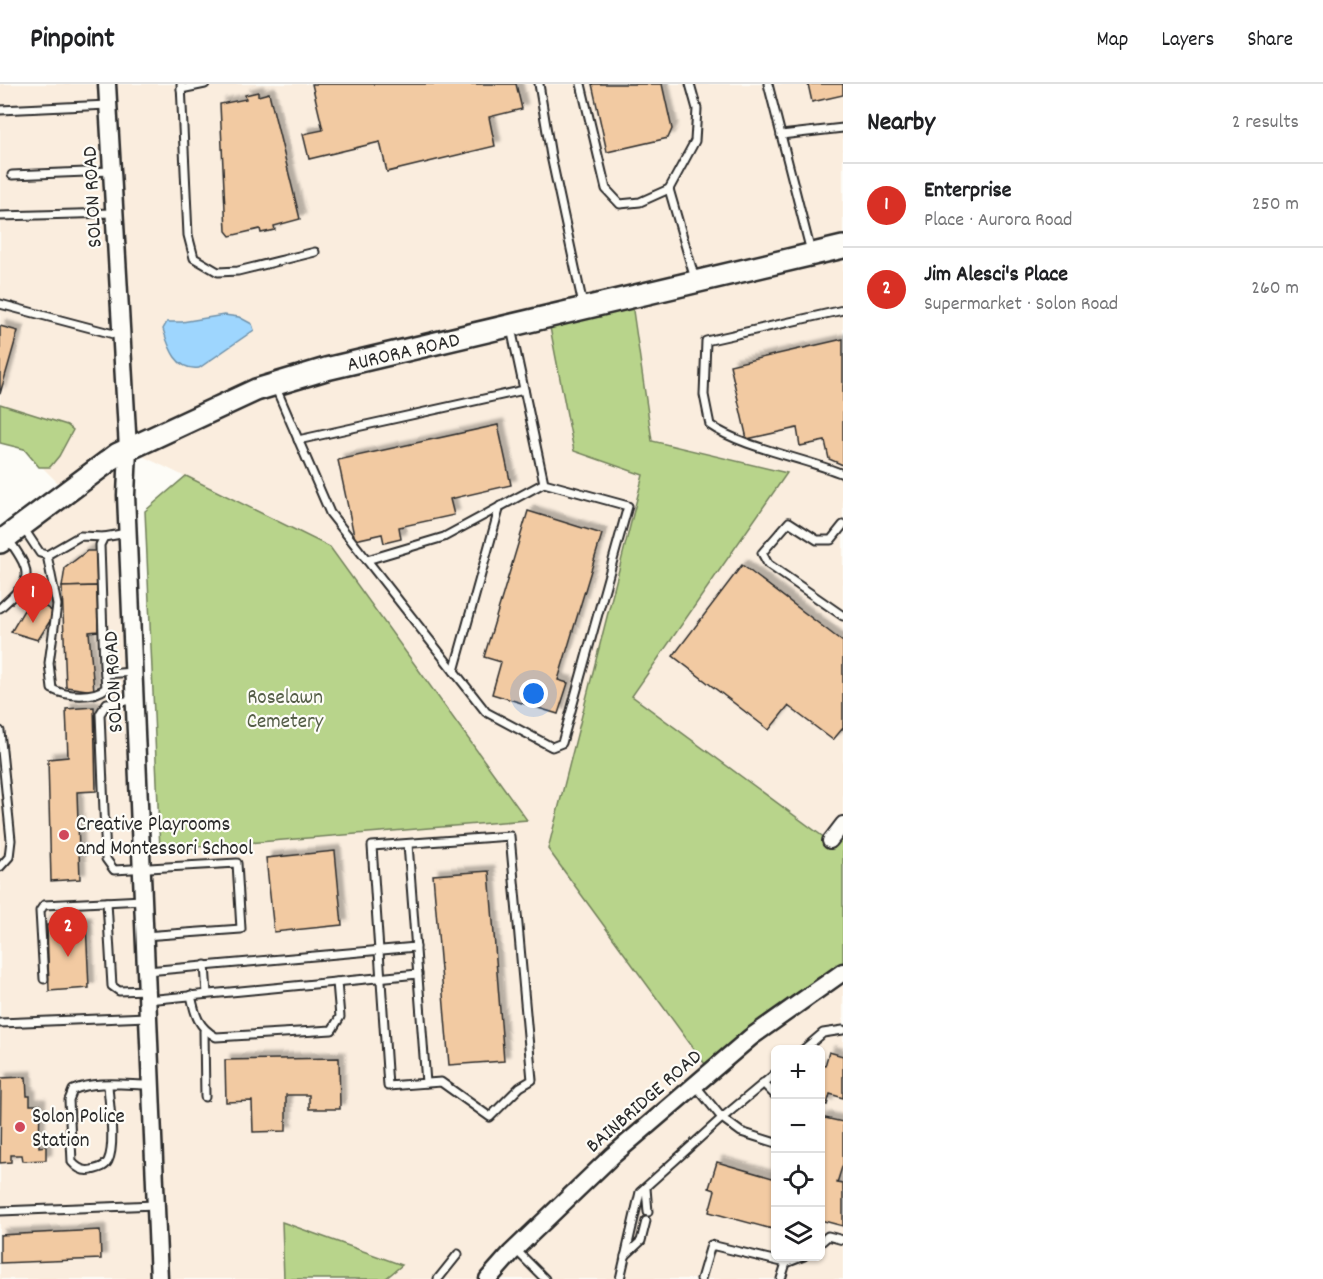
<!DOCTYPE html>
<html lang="en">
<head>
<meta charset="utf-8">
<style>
  :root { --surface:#fff; --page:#f6f6f6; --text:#202124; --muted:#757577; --line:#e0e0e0; --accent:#d93025 }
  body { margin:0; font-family:Dekko,sans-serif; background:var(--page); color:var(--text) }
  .controls { position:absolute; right:18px; bottom:18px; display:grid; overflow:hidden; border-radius:9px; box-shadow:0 2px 4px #0004 }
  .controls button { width:54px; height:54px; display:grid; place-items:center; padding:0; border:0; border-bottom:2px solid var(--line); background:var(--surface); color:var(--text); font:30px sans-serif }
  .you { position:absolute; left:534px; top:610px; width:21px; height:21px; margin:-15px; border:4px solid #fff; border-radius:50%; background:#1a73e8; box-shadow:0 0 0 9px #1a73e833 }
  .badge { display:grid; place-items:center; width:39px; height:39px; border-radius:50%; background:var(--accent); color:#fff; font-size:20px; font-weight:700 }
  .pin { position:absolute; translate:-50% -50px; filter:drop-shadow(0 2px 3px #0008) }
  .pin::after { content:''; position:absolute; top:32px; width:21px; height:18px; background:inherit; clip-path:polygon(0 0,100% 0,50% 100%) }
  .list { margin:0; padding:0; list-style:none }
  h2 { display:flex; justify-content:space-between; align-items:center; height:78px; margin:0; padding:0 24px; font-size:26px }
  h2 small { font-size:20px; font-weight:400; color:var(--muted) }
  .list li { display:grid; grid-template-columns:39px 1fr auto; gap:18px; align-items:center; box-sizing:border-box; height:84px; padding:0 24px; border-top:2px solid var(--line) }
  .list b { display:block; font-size:22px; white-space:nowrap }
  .list p { margin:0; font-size:20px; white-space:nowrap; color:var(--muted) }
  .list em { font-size:20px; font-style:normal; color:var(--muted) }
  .icon { flex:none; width:33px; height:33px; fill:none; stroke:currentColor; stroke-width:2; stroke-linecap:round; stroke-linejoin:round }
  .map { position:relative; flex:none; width:843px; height:1195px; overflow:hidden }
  header { display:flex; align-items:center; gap:36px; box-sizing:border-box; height:84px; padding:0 30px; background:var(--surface); border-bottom:2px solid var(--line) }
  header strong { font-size:28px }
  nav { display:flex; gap:33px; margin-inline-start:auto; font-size:21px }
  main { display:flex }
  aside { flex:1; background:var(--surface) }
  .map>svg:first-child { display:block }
  .built { fill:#faedde; fill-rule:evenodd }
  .green { fill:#b8d48b; stroke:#72805b; stroke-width:1.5 }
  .water { fill:#9ed6fe; stroke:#7092aa; stroke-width:1.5 }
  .building { fill:#f2caa2; stroke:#2b2b2b; stroke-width:1.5; filter:url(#shadow) }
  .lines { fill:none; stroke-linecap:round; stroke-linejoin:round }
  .service-casing { stroke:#2b2b2b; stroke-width:11 }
  .minor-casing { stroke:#2b2b2b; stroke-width:18 }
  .tertiary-casing { stroke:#2b2b2b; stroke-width:21 }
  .primary-casing { stroke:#2b2b2b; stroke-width:26 }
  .service { stroke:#fdfcf7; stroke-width:7 }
  .minor { stroke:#fdfcf7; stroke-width:14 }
  .tertiary { stroke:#fdfcf7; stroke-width:16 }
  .primary { stroke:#fdfcf7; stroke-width:21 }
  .poi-dot { fill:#d1495b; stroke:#fdfcf7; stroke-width:2 }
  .labels { text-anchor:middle; stroke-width:4.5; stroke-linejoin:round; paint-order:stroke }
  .street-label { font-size:21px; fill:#2b2b2b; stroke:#fdfcf7 }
  .park-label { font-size:21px; fill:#555e48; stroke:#fdfcf7 }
  .poi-label { font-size:21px; fill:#2b2b2b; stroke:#fdfcf7; text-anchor:start }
</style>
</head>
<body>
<header>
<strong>Pinpoint</strong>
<nav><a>Map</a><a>Layers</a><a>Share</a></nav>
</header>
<main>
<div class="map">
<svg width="843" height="1195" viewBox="0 0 843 1195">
  <defs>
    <filter id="shadow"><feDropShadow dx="5.5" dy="-5.5" stdDeviation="1.5" flood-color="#0004"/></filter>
  </defs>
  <rect width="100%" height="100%" fill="#fdfcf7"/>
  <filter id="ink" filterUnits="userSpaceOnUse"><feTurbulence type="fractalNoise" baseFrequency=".0167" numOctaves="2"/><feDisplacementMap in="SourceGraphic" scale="12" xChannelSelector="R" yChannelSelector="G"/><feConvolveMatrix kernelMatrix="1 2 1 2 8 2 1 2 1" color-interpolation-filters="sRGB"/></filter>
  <g filter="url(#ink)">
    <!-- built -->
    <path class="built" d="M0 0H843V740L830 757 632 612 787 389 652 357 548 765 710 987 843 888V1195H385L401 1181 282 1139 284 1195H0V458L65 406 24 365 0 350ZM128 365 330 463 526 735 142 764ZM776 966H820V1172H776Z"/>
    <!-- green -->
    <g class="green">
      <polygon points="631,213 652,357 787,389 632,612 829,757 843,740 843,888 710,987 548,765 643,391 574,367 548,233"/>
      <polygon points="0,320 67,341 73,346 59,372 50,383 39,383 24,365 0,359"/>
      <polygon points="186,392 330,463 527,736 160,766 145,427"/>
      <polygon points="282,1138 402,1181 385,1195 284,1195"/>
    </g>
    <!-- water -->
    <path class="water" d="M224 231 239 233 252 240 254 246 199 284C176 287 169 264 163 245L167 238H182Z"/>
    <!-- building -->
    <g class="building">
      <polygon points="312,0 516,0 522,25 489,33 495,62 387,88 380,58 309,75 303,50 323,46"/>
      <polygon points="592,0 662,0 672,45 668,54 607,68"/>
      <polygon points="808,0 843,0 843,11 812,18"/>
      <polygon points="258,8 258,12 269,9 300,135 274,142 275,146 261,149 260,145 230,152 226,147 220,20 246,15 245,11"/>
      <polygon points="0,242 18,247 0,310"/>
      <polygon points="843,255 843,381 829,375 825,357 800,362 797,344 747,355 730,281"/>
      <polygon points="498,341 511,401 450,415 454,431 399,443 401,455 384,459 382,450 355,456 338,376"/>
      <polygon points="528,427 602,450 558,596 568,599 558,630 492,610 501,578 484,573"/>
      <polygon points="87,467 96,467 97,502 62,503 65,484"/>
      <polygon points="742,481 843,558 843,644 833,656 788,622 769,646 673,572"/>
      <polygon points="97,502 98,547 89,548 94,607 66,603 62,503"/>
      <polygon points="38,518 55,529 38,556 11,548 24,526 30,530"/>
      <polygon points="94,623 96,707 77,708 80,795 51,797 48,675 68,673 66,625"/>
      <polygon points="335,767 342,841 274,848 266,774"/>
      <polygon points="489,787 504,977 449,981 433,791"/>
      <polygon points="86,839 89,904 49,907 47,841"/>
      <polygon points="829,968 843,972 843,1014 830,1010 827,1021 820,1019 820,981 825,982"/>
      <polygon points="339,974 340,1025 309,1025 309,1011 286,1011 286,1047 253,1048 252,1017 226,1018 225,976"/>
      <polygon points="26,993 27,1012 30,1012 30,1021 40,1021 39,1063 46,1062 46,1076 23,1077 22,1071 11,1071 11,1078 0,1079 1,994"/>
      <polygon points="825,1034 843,1038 843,1080 837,1099 843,1100 843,1142 820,1136 820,1036"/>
      <polygon points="717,1078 776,1095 776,1146 709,1128 715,1106 709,1104"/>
      <polygon points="100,1146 101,1175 0,1179 0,1151"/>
    </g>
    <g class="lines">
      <!-- service casing -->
      <g class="service-casing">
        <g id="service">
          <polyline points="181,0 188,151 194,174 218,188 238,187 315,168"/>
          <polyline points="539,0 551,72 583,221"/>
          <polyline points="581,0 606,105 620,120 640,118 669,105 695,57 697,25 690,0"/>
          <polyline points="768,0 811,168"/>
          <polyline points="181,5 205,0"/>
          <polyline points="0,26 108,21"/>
          <polyline points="781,51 843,44"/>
          <polyline points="12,91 111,87"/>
          <polyline points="669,105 695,195"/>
          <polyline points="0,132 113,129"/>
          <polyline points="0,220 121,252"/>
          <path d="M843 226 706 257 704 311 710 341C741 363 804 374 843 390"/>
          <polyline points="275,302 330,429 486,628 552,663 562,659 628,422 544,399 511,244"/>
          <polyline points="298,356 524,306"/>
          <polyline points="843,441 831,456 817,456 789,438 762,469 768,480 843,532"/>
          <polyline points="24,445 40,469 47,471 80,452 104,453"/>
          <polyline points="127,449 104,453 100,461 104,582 105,590 134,588"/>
          <path d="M47 471 57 521 49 579 52 605C67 613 94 614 106 604L105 590"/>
          <polyline points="367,476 444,453 544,399"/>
          <path d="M0 524C32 495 34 492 9 456"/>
          <polyline points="454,587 500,422"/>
          <polyline points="135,616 107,619 100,630 106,775 114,786 237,779 241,845 144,852"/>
          <polyline points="0,647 11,756 9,773 0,783"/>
          <polygon points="510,752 532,996 520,1003 490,1033 441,998 388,1002 372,762"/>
          <polyline points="408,760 426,999"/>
          <polyline points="107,818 112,902 119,907 147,906"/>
          <polyline points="205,881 207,910"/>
          <polyline points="147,887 416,863"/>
          <polyline points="44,895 40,827 44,821 143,816"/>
          <path d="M191 911C195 931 198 943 216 953L332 946 340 933 337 898"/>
          <polyline points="147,916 418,890"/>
          <polyline points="0,939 147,933"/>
          <polyline points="204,947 205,1013"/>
          <polyline points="803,966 823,949 843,946"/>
          <polyline points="776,989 722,1034 741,1048 776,1059"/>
          <polyline points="763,999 776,1012"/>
          <path d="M108 1001C109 1020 116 1061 108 1077 105 1083 99 1084 92 1086 84 1088 77 1084 72 1078L69 1016 73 1006C95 996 127 1001 151 1001"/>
          <polyline points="646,1104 648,1128"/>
          <polyline points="0,1127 156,1121"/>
          <polyline points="820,1159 828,1152 843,1156"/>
          <polyline points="515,1165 545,1195"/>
          <polyline points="625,1172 641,1157 646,1137"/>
          <polyline points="438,1195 458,1170"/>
          <polyline points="620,1195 640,1108 722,1034 695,1001"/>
          <polyline points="701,1195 711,1161 786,1179 804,1172"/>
          <polyline points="781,1195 786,1179"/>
        </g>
      </g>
      <!-- minor casing -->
      <g class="minor-casing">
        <polyline id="minor" points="830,757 843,740"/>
      </g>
      <!-- tertiary casing -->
      <g class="tertiary-casing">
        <g id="tertiary">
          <polyline points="107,0 128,365 126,411 159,1195"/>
          <polyline points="488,1195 511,1169 612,1072 751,953 843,888"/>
        </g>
      </g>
      <!-- primary casing -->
      <g class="primary-casing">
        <polyline id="primary" points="0,458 118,370 256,306 326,285 843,163"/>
      </g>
      <!-- service -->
      <use href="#service" class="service"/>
      <!-- minor -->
      <use href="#minor" class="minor"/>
      <!-- tertiary -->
      <use href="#tertiary" class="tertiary"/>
      <!-- primary -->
      <use href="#primary" class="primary"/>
    </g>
  </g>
  <!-- markers -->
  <g class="poi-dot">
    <circle cx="64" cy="751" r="6"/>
    <circle cx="20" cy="1043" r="6"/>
  </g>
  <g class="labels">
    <!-- street labels -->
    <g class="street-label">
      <text transform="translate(91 113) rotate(-93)" y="7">SOLON ROAD</text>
      <text transform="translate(403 267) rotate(-13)" y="7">AURORA ROAD</text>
      <text transform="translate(112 598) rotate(-93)" y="7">SOLON ROAD</text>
      <text transform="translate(643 1016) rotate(-41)" y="7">BAINBRIDGE ROAD</text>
    </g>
    <!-- park labels -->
    <g class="park-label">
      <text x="285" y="619">Roselawn<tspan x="285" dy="24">Cemetery</tspan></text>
    </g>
    <!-- poi labels -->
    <g class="poi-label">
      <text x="76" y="746">Creative Playrooms<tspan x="76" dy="24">and Montessori School</tspan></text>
      <text x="32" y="1038">Solon Police<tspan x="32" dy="24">Station</tspan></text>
    </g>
  </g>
</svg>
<div class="controls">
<button>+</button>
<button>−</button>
<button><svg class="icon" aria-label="locate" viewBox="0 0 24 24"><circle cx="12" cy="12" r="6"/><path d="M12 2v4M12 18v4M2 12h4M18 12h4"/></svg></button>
<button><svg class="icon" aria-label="layers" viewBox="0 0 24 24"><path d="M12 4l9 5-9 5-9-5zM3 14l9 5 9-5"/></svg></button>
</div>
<div class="you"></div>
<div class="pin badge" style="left:33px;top:539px">1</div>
<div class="pin badge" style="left:68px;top:873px">2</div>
</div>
<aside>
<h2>Nearby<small>2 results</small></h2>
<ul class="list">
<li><span class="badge">1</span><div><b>Enterprise</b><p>Place · Aurora Road</p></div><em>250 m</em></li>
<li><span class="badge">2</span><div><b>Jim Alesci's Place</b><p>Supermarket · Solon Road</p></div><em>260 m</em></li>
</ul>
</aside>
</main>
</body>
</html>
